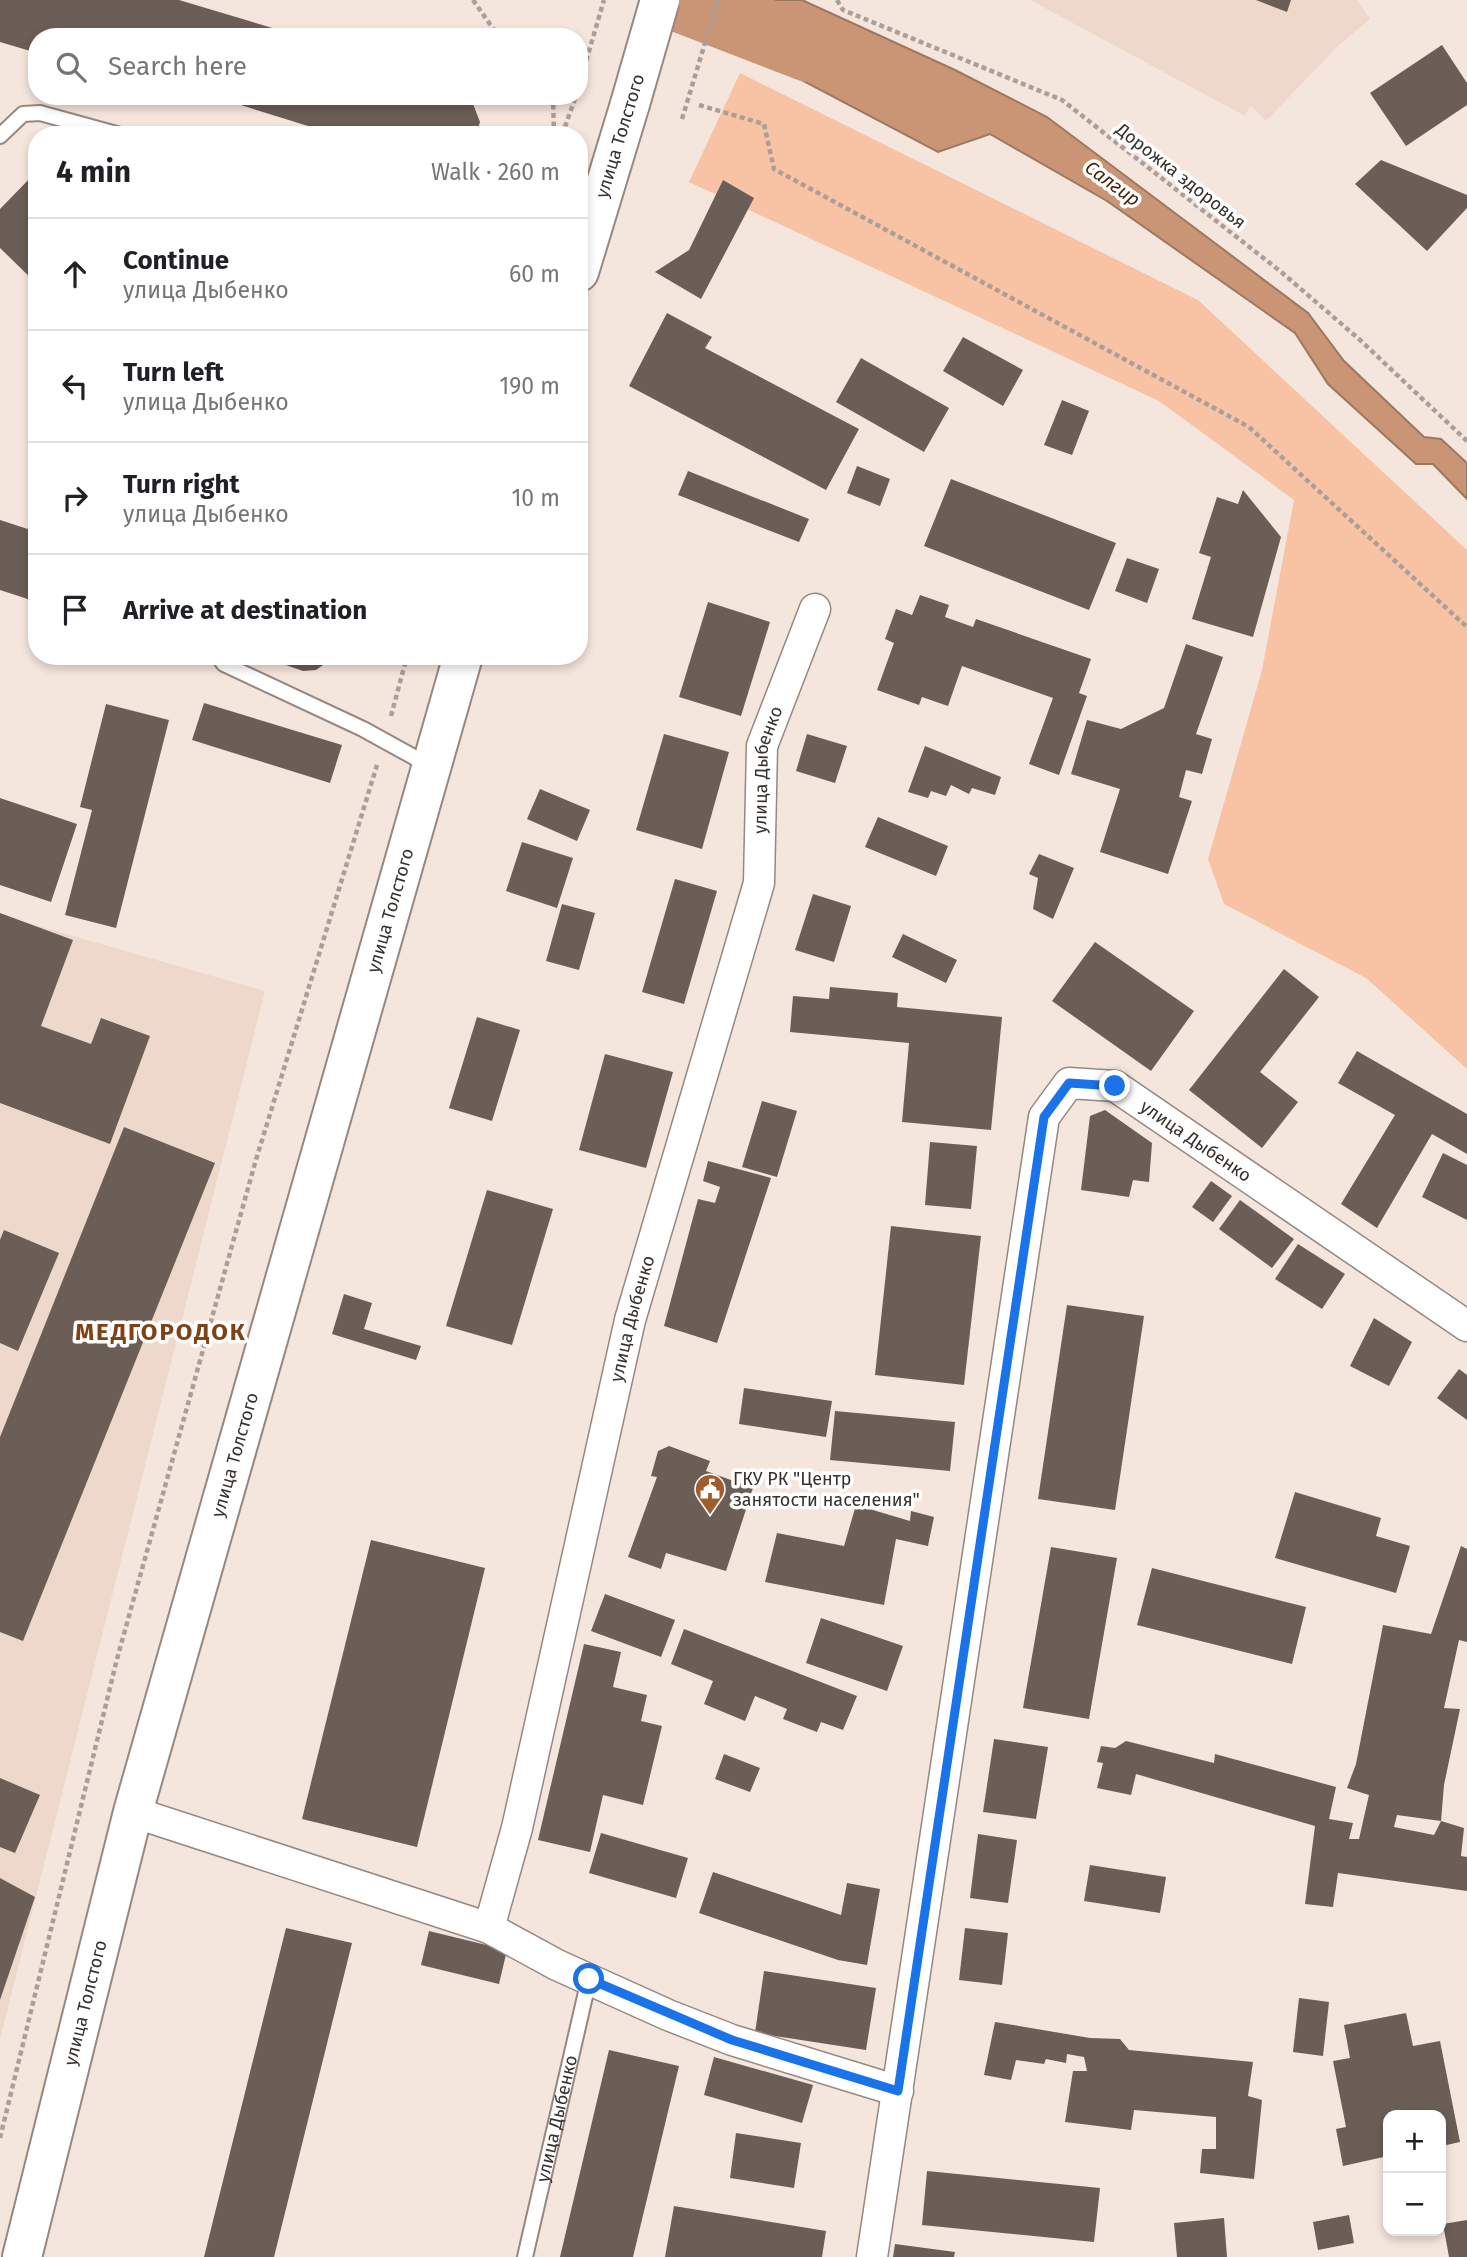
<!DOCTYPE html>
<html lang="en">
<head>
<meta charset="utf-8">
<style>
  :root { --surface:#fff; --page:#f2f2f2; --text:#202124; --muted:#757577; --line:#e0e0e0 }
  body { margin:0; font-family:"Fira Sans",sans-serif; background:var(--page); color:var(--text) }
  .controls { position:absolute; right:21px; bottom:21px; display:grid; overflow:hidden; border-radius:14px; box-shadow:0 4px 10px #0003 }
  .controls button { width:63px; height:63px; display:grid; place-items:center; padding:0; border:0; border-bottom:2px solid var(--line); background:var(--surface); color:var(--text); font:35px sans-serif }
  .stop { position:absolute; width:21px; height:21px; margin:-16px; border:5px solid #1a73e8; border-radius:50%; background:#fff }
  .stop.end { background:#1a73e8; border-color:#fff; box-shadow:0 2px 7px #0008 }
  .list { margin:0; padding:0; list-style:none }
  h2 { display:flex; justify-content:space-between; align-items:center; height:91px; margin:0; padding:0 28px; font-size:30px }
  h2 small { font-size:23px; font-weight:400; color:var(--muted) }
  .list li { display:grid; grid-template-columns:46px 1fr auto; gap:21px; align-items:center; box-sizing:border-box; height:112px; padding:0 28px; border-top:2px solid var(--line) }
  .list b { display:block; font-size:26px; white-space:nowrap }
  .list p { margin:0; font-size:23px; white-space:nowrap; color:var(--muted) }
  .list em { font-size:23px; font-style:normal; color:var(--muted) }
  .icon { flex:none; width:38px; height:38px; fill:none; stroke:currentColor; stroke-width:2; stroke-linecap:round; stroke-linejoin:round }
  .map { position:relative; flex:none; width:1467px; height:2257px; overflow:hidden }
  .search { position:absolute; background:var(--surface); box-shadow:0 4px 10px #0003; left:28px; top:28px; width:560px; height:77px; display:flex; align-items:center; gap:18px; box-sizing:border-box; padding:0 24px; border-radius:28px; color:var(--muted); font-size:26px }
  .panel { position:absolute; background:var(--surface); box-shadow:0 4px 10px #0003; left:28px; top:126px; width:560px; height:539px; border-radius:28px }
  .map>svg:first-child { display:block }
  .built { fill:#eed8cc }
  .green { fill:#f7c3a4 }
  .water { fill:#ca9575; stroke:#9e775f; stroke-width:2 }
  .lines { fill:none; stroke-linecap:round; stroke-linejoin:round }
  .river { stroke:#ca9575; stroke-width:66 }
  .building { fill:#6a5e56 }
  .lane-casing { stroke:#958880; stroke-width:18 }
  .street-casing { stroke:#958880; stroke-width:33 }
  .secondary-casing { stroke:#958880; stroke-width:42 }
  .path { stroke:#aa9f98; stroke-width:4.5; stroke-dasharray:5 3.5; stroke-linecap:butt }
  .lane { stroke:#fff; stroke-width:14 }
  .street { stroke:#fff; stroke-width:30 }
  .secondary { stroke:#fff; stroke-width:38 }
  .secondary-bridge-casing { stroke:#958880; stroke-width:42; stroke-linecap:butt }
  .path-bridge { stroke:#aa9f98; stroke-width:4.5; stroke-dasharray:5 3.5; stroke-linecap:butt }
  .secondary-bridge { stroke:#fff; stroke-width:38 }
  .route { stroke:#1a73e8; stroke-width:9 }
  .labels { text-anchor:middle; stroke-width:7; stroke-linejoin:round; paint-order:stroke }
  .street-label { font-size:18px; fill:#36312d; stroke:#fff }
  .poi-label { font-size:18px; fill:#36312d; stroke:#fff; text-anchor:start }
  .water-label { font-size:19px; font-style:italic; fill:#47240b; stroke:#fff }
  .district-label { font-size:24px; font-weight:bold; letter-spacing:2px; fill:#7f4217; stroke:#fff }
</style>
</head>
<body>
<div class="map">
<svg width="1467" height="2257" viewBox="0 0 1467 2257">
  <rect width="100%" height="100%" fill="#f5e6dd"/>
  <!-- built -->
  <g class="built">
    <polygon points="1030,0 1357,0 1370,19 1338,46 1266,121 1251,106 1245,116"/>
    <polygon points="0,915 265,991 0,2039"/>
  </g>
  <!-- green -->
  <polygon class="green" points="740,73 1198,300 1467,550 1467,1069 1366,978 1224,904 1208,859 1262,670 1294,500 1159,401 689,182"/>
  <!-- water -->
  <polygon class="water" points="729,0 802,0 955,70 1047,117 1308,313 1344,361 1424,437 1441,439 1467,463 1467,499 1433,464 1416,464 1328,384 1295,333 1107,201 990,134 938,152 718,36"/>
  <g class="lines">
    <!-- river -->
    <polyline class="river" points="682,0 809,49"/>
  </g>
  <!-- building -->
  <g class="building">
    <polygon points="0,0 179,0 299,36 37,37 37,53 0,42"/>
    <polygon points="1256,0 1291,0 1287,12"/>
    <polygon points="1442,45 1467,83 1467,105 1406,146 1370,93"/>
    <polygon points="212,96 470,96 480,122 476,135 305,135 308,126"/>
    <polygon points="1381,160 1467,195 1467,208 1427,251 1355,184"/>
    <polygon points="37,171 37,284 0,248 0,209"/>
    <polygon points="723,180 754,198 701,299 655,272 689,250"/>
    <polygon points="667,313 712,337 705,348 859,429 826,490 629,386"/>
    <polygon points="963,337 1023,370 1003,406 943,371"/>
    <polygon points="861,358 949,408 924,452 836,402"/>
    <polygon points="1062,400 1089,411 1072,455 1044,445"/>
    <polygon points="857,466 890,479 880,506 847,493"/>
    <polygon points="688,471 809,519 799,542 678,495"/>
    <polygon points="951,479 1116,543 1089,610 924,546"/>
    <polygon points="1243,490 1281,537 1253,637 1192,619 1211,557 1199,553 1217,497 1238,504"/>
    <polygon points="0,520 37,532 37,602 0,590"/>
    <polygon points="1127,558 1159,569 1147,603 1115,591"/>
    <polygon points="920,595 949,605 945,617 973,627 976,619 1091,659 1079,693 1087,696 1059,775 1029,764 1053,698 962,666 948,706 922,697 919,705 877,690 894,643 885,639 896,609 912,615"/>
    <polygon points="708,602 770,622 741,716 679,697"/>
    <polygon points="1186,644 1223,657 1196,734 1212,739 1202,774 1186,770 1179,797 1192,801 1168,874 1100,852 1120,789 1071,774 1087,720 1121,729 1164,708"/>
    <polygon points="260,656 336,656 316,670 303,671"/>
    <polygon points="204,703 342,745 330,783 192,740"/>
    <polygon points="106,704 169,720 116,928 65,915 92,810 80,807"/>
    <polygon points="664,734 729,752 702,849 636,830"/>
    <polygon points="807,734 847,746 835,783 796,771"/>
    <polygon points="925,746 1001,777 995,795 972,788 969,794 951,785 946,796 931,791 928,798 908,792"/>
    <polygon points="540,789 590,810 577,841 527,819"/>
    <polygon points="0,798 77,824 51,902 0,885"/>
    <polygon points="878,817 948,846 936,876 865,847"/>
    <polygon points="522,842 573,858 557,908 506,891"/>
    <polygon points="1039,854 1074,868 1053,919 1033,909 1038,878 1029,874"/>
    <polygon points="675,879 717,891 684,1004 642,992"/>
    <polygon points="813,894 851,906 834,962 795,950"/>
    <polygon points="562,904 595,913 579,970 546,961"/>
    <polygon points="0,913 73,940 41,1026 91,1044 101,1018 150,1036 110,1144 0,1103"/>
    <polygon points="903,934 957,960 946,983 892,957"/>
    <polygon points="1095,942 1194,1011 1151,1071 1052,1001"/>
    <polygon points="1284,969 1319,997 1260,1072 1298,1102 1262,1148 1189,1090"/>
    <polygon points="830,987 898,993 897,1007 1002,1017 991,1130 902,1122 909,1043 790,1032 793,996 829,999"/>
    <polygon points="477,1017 520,1030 492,1121 449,1108"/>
    <polygon points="1357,1051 1467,1114 1467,1154 1432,1134 1377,1228 1341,1204 1395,1115 1338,1083"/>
    <polygon points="605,1054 673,1072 646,1168 579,1150"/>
    <polygon points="762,1101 797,1111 777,1177 742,1167"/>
    <polygon points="1105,1110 1152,1143 1149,1182 1133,1180 1129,1197 1081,1190 1090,1116"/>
    <polygon points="124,1127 215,1163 23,1641 0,1632 0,1437"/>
    <polygon points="930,1142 977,1146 971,1209 925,1205"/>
    <polygon points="1443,1153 1467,1165 1467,1220 1422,1197"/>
    <polygon points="708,1161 771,1178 717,1343 664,1326 698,1199 715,1203 720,1187 703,1181"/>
    <polygon points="1211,1181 1232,1196 1213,1222 1192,1207"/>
    <polygon points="487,1190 553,1209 512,1345 446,1326"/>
    <polygon points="1240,1200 1294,1239 1272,1268 1219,1229"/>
    <polygon points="891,1226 981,1236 964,1385 875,1375"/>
    <polygon points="4,1230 59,1253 18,1351 0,1343 0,1240"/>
    <polygon points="1298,1244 1345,1274 1322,1309 1275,1279"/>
    <polygon points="344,1294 372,1303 364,1329 421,1346 416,1360 332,1334"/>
    <polygon points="1067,1305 1144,1316 1115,1510 1038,1499"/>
    <polygon points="1374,1318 1412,1342 1389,1386 1350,1366"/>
    <polygon points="1459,1369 1467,1375 1467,1420 1437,1398"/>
    <polygon points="744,1388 832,1401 826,1437 739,1424"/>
    <polygon points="835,1411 955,1422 950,1471 830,1460"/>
    <polygon points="669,1446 710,1461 706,1471 753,1488 726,1571 666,1553 661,1569 628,1557 657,1477 651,1476 658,1451"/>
    <polygon points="1295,1492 1381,1518 1376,1536 1410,1546 1396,1593 1275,1558"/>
    <polygon points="856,1505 910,1521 911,1511 934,1517 928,1546 896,1539 884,1605 765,1582 777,1533 844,1546"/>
    <polygon points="371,1540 485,1568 417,1847 302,1819"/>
    <polygon points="1461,1546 1467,1549 1467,1642 1459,1640 1444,1708 1460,1709 1444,1785 1441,1821 1397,1815 1394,1827 1434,1835 1441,1821 1464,1828 1461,1856 1467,1857 1467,1891 1338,1873 1333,1907 1305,1904 1315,1826 1136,1774 1131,1795 1097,1788 1103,1763 1097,1762 1101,1746 1115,1748 1126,1741 1214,1763 1215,1754 1336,1787 1329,1819 1353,1823 1349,1839 1359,1839 1369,1795 1347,1788 1356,1764 1383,1625 1431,1634"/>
    <polygon points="1051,1547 1117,1558 1089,1719 1023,1708"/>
    <polygon points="1152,1568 1306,1607 1292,1664 1137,1625"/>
    <polygon points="605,1594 675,1620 661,1657 591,1631"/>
    <polygon points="821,1618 903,1646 887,1691 806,1663"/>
    <polygon points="684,1629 857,1696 843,1730 821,1722 817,1732 783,1719 787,1709 755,1696 745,1721 704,1704 713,1681 671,1664"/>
    <polygon points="584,1644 621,1652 613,1687 647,1695 641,1721 662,1726 643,1805 603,1795 590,1852 538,1840"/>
    <polygon points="994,1739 1048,1747 1036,1819 983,1812"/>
    <polygon points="724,1754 760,1768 750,1792 715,1779"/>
    <polygon points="0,1778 40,1795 15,1853 0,1847"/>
    <polygon points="601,1833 688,1858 676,1898 589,1873"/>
    <polygon points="978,1834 1017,1840 1008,1903 970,1898"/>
    <polygon points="1090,1865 1166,1877 1160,1913 1084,1901"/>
    <polygon points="713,1872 841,1915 847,1883 880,1889 867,1965 838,1960 699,1913"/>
    <polygon points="0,1878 35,1897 0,2000"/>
    <polygon points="286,1928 352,1943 274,2257 204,2257"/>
    <polygon points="965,1928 1008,1933 1002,1985 959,1980"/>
    <polygon points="429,1931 507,1950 499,1984 421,1965"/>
    <polygon points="764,1971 876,1988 866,2050 755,2033"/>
    <polygon points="1299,1998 1329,2002 1323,2056 1293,2052"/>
    <polygon points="1406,2013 1413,2046 1440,2041 1460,2142 1442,2146 1446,2161 1441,2162 1441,2115 1388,2115 1388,2156 1343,2166 1336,2129 1346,2127 1333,2061 1350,2058 1344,2025"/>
    <polygon points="995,2022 1090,2038 1120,2039 1129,2050 1253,2062 1248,2096 1262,2100 1254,2179 1200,2173 1202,2149 1216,2149 1216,2117 1134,2110 1131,2130 1065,2122 1073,2071 1087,2071 1084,2057 1067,2054 1066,2063 1046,2059 1044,2064 1016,2060 1011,2080 984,2075"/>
    <polygon points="609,2050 679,2066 633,2257 560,2257"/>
    <polygon points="714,2057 813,2085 802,2123 704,2095"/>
    <polygon points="736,2133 801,2143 794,2188 730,2178"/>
    <polygon points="927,2171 1100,2188 1094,2242 922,2225"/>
    <polygon points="674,2206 826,2231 822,2257 665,2257"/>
    <polygon points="1349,2215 1354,2243 1318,2250 1313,2222"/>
    <polygon points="1224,2218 1227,2257 1177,2257 1174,2223"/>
    <polygon points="1467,2220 1467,2257 1449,2257 1443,2224"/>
    <polygon points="895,2244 955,2252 954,2257 893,2257"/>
  </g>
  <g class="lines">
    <!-- lane casing -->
    <g class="lane-casing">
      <g id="lane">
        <polyline points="0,136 23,114 40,113 120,135"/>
        <polyline points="218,656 224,664 363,729 430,766"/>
        <path id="s1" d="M525 2257 589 1979"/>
      </g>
    </g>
    <!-- street casing -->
    <g class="street-casing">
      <g id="street">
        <polyline points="133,1812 489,1928 557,1965 668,2015 732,2040 898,2091"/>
        <path id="s2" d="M489 1928 517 1828 630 1320 759 883 762 746 815 609"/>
        <path id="s3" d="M872 2257 1044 1117 1069 1083 1115 1086 1467 1326"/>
      </g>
    </g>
    <!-- secondary casing -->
    <g class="secondary-casing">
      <g id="secondary">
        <polyline points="579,272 630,104"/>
        <path id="s4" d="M22 2257 133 1812 463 656"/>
      </g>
    </g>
    <!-- path -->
    <g class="path">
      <polyline points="473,0 499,37"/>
      <polyline points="837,0 843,10 1062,100 1280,271 1359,339 1467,441"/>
      <polyline points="553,96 554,135"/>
      <polyline points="699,105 764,124 774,169 1249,427 1467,627"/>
      <polyline points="562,135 576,96"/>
      <polyline points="391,716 407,656"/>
      <polyline points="0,2138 117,1659 255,1163 377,765"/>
    </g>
    <!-- lane -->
    <use href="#lane" class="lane"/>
    <!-- street -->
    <use href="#street" class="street"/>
    <!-- secondary -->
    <use href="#secondary" class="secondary"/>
    <!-- secondary-bridge casing -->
    <g class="secondary-bridge-casing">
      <polyline id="secondary-bridge" points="630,104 660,0"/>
    </g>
    <!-- path-bridge -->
    <g class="path-bridge">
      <polyline points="579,85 604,0"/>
      <polyline points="682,119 718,0"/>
    </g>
    <!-- secondary-bridge -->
    <use href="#secondary-bridge" class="secondary-bridge"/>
  </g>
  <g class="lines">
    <!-- route -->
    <polyline class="route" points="589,1979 732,2040 898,2091 1044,1117 1069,1083 1115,1086"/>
  </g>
  <!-- icons -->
  <defs>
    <g id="civic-pin" transform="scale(1.575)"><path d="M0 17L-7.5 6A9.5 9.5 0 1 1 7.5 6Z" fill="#a15c2e" stroke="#fff"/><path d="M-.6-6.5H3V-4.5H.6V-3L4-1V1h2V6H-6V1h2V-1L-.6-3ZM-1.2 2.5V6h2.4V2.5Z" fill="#fff"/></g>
  </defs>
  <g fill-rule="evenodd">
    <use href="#civic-pin" x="710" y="1489"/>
  </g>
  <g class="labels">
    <!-- street labels -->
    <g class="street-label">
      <text transform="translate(620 136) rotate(-73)" y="6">улица Толстого</text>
      <text transform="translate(1181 176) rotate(38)" y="6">Дорожка здоровья</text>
      <text dy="6" stroke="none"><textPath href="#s2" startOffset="1194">улица Дыбенко</textPath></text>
      <text dy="6" stroke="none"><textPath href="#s4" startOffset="1396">улица Толстого</textPath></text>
      <text dy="6" stroke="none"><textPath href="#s3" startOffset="1339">улица Дыбенко</textPath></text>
      <text dy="6" stroke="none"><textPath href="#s2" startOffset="626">улица Дыбенко</textPath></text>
      <text dy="6" stroke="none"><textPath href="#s4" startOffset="830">улица Толстого</textPath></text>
      <text dy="6" stroke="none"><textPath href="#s4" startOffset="262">улица Толстого</textPath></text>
      <text dy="6" stroke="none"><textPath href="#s1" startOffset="142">улица Дыбенко</textPath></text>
    </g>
    <!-- poi labels -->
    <g class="poi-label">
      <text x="733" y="1485">ГКУ РК "Центр<tspan x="733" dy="21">занятости населения"</tspan></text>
    </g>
    <!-- water labels -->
    <g class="water-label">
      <text transform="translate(1113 183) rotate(36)" y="7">Салгир</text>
    </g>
    <!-- district labels -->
    <g class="district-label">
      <text x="161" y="1340">МЕДГОРОДОК</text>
    </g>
  </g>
</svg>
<div class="controls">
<button>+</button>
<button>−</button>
</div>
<div class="stop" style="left:589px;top:1979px"></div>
<div class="stop end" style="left:1115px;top:1086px"></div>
<div class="search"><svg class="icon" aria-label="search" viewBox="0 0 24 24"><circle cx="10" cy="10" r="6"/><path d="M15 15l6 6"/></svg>Search here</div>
<section class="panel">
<h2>4 min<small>Walk · 260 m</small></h2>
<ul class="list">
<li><svg class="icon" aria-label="ahead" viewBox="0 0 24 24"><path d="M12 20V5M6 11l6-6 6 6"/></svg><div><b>Continue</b><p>улица Дыбенко</p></div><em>60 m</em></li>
<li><svg class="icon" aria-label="left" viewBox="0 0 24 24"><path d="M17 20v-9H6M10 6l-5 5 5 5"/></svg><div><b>Turn left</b><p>улица Дыбенко</p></div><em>190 m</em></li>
<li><svg class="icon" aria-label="right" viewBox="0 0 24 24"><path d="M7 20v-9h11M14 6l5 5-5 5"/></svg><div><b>Turn right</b><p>улица Дыбенко</p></div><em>10 m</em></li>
<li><svg class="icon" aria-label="arrive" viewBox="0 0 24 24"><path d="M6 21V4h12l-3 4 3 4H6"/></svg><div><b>Arrive at destination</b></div></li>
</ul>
</section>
</div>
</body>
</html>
